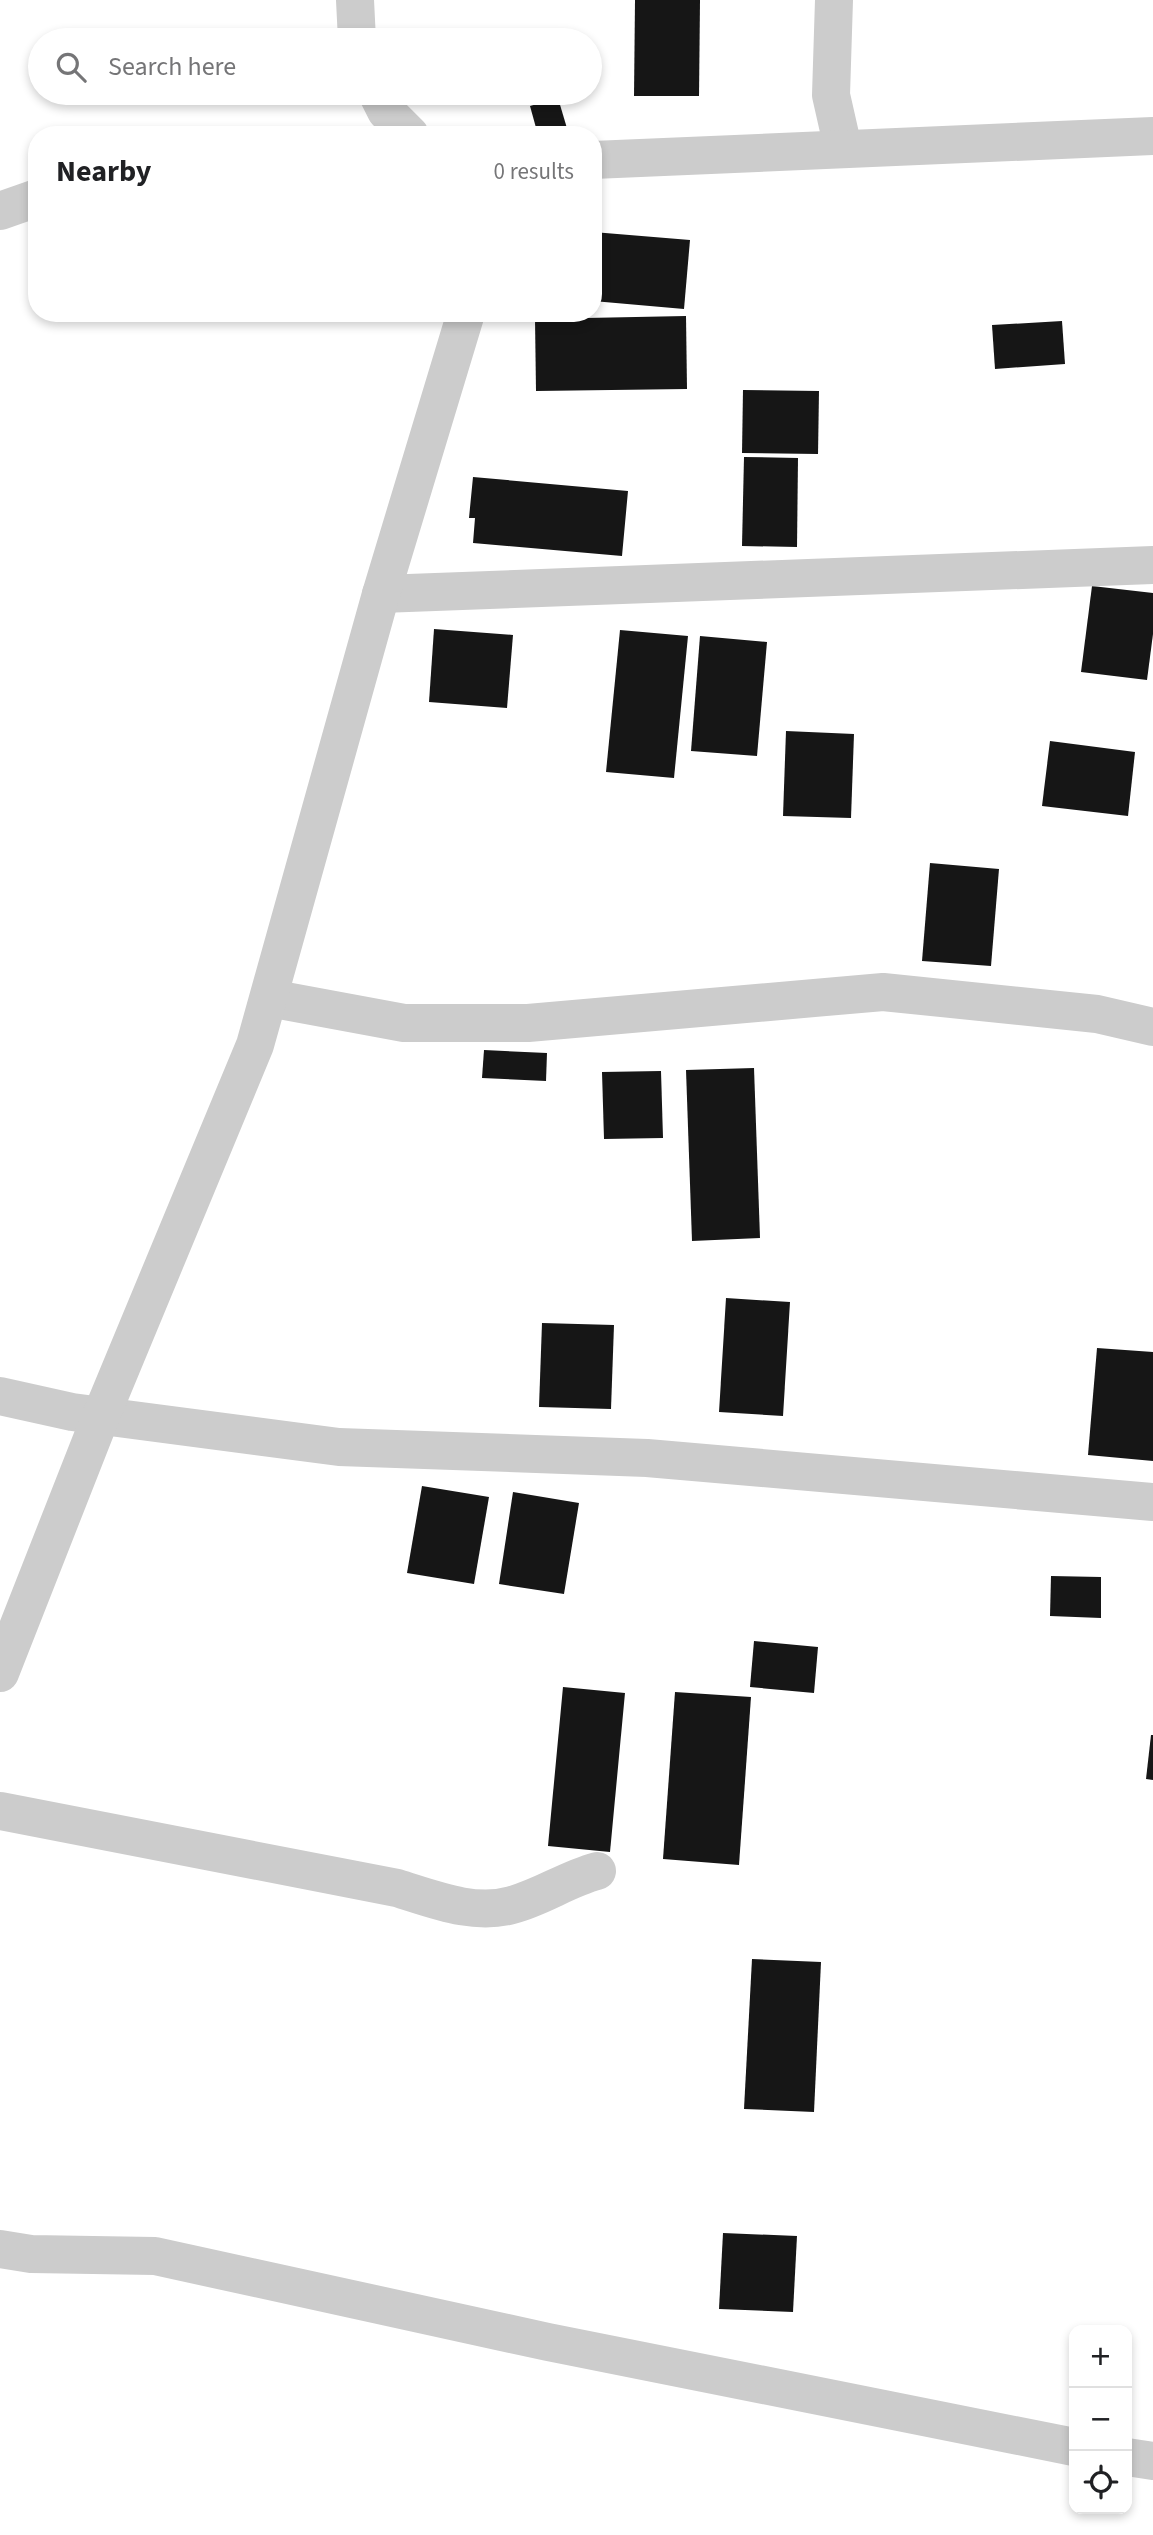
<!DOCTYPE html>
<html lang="en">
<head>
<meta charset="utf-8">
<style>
  :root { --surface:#fff; --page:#f2f2f2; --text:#202124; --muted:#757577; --line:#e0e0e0 }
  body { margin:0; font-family:"Source Sans 3",sans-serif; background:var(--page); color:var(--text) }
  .controls { position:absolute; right:21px; bottom:21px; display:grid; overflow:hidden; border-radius:14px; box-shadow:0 4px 10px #0003 }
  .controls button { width:63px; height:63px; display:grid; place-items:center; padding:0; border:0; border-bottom:2px solid var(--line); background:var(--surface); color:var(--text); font:35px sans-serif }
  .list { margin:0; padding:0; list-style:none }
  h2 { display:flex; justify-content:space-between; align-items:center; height:91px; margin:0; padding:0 28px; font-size:30px }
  h2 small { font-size:23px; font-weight:400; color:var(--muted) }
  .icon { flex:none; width:38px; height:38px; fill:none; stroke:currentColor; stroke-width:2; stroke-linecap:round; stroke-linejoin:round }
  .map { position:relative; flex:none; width:1153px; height:2535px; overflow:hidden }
  .search { position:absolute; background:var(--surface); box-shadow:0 4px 10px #0003; left:28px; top:28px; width:574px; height:77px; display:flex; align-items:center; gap:18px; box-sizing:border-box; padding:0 24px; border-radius:38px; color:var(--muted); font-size:26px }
  .panel { position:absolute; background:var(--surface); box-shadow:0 4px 10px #0003; left:28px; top:126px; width:574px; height:196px; border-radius:28px }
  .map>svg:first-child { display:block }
  .building { fill:#161616 }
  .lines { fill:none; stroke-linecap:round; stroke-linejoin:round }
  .street { stroke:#ccc; stroke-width:38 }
</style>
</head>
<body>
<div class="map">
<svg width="1153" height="2535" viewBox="0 0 1153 2535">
  <rect width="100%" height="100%" fill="#fff"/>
  <!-- building -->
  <g class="building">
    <polygon points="635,0 700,0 699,96 634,96"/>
    <polygon points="558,98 569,135 538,135 530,106"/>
    <polygon points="593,232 690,240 684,309 593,301"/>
    <polygon points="686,316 687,389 536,391 535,319"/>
    <polygon points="1062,321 1065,364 995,369 992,325"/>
    <polygon points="743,390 819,391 818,454 742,453"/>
    <polygon points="744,457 798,458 797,547 742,546"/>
    <polygon points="473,477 628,491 622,556 473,543 475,518 469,518"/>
    <polygon points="1092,586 1153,593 1153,634 1147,680 1081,672"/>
    <polygon points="434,629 513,635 507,708 429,702"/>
    <polygon points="620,630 688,636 674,778 606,772"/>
    <polygon points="700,636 767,642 757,756 691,751"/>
    <polygon points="786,731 854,734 851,818 783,816"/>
    <polygon points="1050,741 1135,752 1128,816 1042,806"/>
    <polygon points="930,863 999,869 991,966 922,961"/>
    <polygon points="484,1050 547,1053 546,1081 482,1078"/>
    <polygon points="754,1068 760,1238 692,1241 686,1070"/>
    <polygon points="661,1071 663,1138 604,1139 602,1072"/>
    <polygon points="726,1298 790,1302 783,1416 719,1412"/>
    <polygon points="542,1323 614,1325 611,1409 539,1407"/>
    <polygon points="1097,1348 1153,1352 1153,1461 1088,1455"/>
    <polygon points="422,1486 489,1497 474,1584 407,1573"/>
    <polygon points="513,1492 579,1503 564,1594 499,1584"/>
    <polygon points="1051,1576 1101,1577 1101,1618 1050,1616"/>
    <polygon points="754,1641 818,1647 814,1693 750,1687"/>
    <polygon points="563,1687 625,1693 610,1852 548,1846"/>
    <polygon points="675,1692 751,1697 739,1865 663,1859"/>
    <polygon points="1151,1735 1153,1735 1153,1780 1146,1779"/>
    <polygon points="752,1959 821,1962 814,2112 744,2109"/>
    <polygon points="723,2233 797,2236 793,2312 719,2309"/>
  </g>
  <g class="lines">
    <!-- street -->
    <g class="street">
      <polyline points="355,0 357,40"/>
      <polyline points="834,0 831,95 843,148"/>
      <polyline points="377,93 386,111 410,135"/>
      <polyline points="593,160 1153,136"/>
      <polyline points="0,211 37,198"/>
      <polyline points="381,594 1153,565"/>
      <polyline points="269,998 404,1023 528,1023 883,992 1097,1014 1153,1027"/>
      <polyline points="0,1396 72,1412 339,1447 647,1458 1153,1502"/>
      <polyline points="0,1673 101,1416 255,1045 381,594 466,313"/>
      <path d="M0 1811 397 1888C433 1899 474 1916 512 1905 542 1897 567 1879 597 1871"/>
      <polyline points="0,2249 31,2254 155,2256 548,2342 1074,2447"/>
      <polyline points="1127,2457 1153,2461"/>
    </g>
  </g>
</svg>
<div class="controls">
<button>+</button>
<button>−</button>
<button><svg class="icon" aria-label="locate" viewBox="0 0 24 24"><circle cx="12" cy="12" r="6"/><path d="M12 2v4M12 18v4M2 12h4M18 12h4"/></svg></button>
</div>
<div class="search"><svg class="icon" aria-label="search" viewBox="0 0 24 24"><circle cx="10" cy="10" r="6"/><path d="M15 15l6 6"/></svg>Search here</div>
<section class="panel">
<h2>Nearby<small>0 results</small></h2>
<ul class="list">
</ul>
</section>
</div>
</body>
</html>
